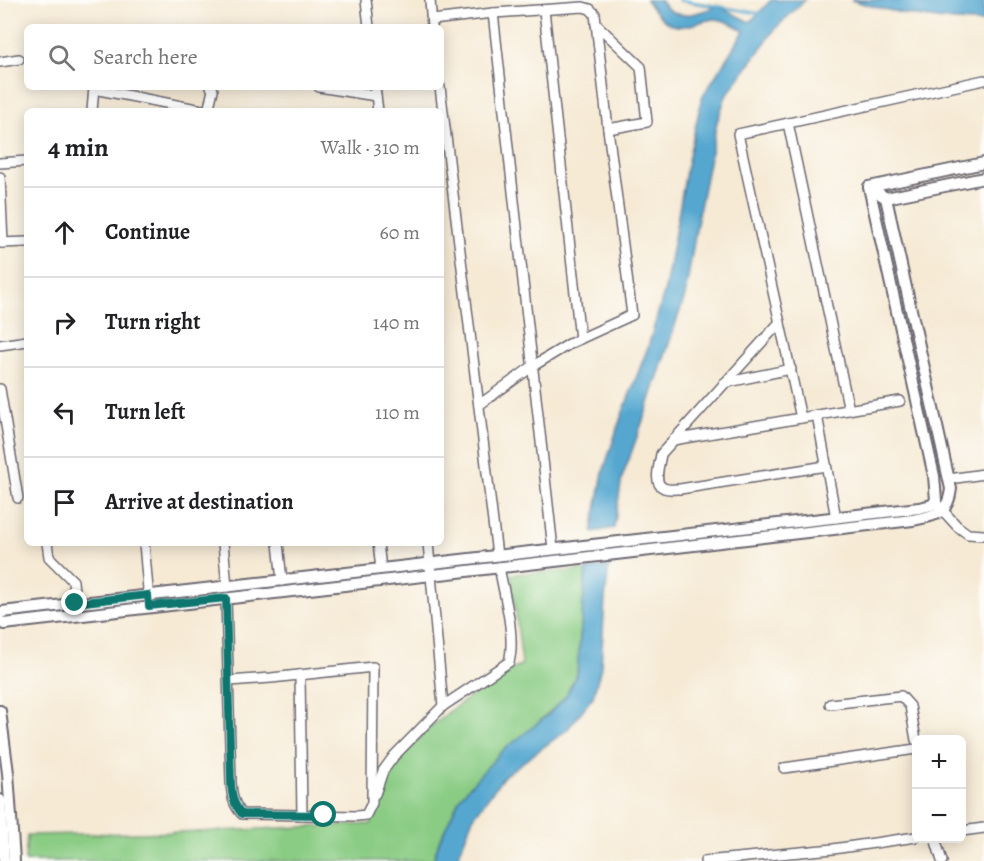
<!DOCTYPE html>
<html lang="en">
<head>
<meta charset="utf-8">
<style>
  :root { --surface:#fff; --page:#f2f2f2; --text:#202124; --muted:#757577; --line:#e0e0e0 }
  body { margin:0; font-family:Alegreya,serif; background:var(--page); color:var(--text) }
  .controls { position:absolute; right:18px; bottom:18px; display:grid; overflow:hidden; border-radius:9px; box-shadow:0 3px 15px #0003 }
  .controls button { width:54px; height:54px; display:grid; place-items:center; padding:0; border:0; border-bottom:2px solid var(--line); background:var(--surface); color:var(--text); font:30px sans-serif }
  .stop { position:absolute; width:18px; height:18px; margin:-14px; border:4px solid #0f766e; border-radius:50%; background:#fff }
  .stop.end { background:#0f766e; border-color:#fff; box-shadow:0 2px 6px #0008 }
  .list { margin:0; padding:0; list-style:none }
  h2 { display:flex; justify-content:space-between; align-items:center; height:78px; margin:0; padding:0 24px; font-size:26px }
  h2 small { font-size:20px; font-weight:400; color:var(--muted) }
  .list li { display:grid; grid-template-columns:39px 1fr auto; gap:18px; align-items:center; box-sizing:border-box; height:90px; padding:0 24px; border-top:2px solid var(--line) }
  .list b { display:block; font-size:22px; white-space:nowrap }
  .list em { font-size:20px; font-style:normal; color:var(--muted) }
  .icon { flex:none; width:33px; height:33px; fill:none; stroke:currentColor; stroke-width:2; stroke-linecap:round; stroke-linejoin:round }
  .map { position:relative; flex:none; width:984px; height:861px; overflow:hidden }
  .search { position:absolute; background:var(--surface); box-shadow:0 3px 15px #0003; left:24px; top:24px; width:420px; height:66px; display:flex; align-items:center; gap:15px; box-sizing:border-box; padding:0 21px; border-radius:9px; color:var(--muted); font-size:22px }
  .panel { position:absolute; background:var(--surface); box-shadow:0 3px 15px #0003; left:24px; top:108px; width:420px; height:438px; border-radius:9px }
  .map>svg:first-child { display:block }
  .green { fill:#8acc84; stroke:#567760; stroke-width:1.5 }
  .water { fill:#55a7d0; stroke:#3c6486; stroke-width:1.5 }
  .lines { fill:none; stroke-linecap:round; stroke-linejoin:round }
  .stream { stroke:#55a7d0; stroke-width:3 }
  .minor-casing { stroke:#6c6871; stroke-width:12 }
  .tertiary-casing { stroke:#6c6871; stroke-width:14 }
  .minor { stroke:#fff; stroke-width:9 }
  .tertiary { stroke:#fff; stroke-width:10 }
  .route { stroke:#0f766e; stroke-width:8 }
</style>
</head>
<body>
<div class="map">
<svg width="984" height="861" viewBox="0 0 984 861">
  <rect width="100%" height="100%" fill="#fdfcf7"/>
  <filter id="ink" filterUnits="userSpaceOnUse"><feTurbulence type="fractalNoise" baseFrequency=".0167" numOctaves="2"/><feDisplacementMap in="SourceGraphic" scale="12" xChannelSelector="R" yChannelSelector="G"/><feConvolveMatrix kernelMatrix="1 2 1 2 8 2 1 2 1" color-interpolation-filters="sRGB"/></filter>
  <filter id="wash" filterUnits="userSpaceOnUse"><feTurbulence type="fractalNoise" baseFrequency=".008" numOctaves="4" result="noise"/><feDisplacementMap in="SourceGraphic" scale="24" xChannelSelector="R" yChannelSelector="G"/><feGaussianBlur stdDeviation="1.35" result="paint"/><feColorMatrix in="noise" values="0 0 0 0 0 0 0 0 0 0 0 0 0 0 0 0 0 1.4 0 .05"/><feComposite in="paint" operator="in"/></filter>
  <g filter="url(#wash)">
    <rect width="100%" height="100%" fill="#f6ead5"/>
    <!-- green -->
    <path class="green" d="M586 570 577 674 565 697 461 796 439 842 433 861H25L27 835 195 832 371 824C375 811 378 796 384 785 416 727 468 697 522 664L511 574Z"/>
    <!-- water -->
    <g class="water">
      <path d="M646 0H660C674 23 696 14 718 6L750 22 771 0H805L775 29 726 96 717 122 699 212 685 296 645 415 622 478 614 528 592 532 603 472 621 417 648 347 665 289 687 165 702 97 744 31C736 26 724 19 714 19 705 20 696 24 686 26 667 29 656 14 646 0Z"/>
      <path d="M851 0H984V22C939 22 893 13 851 0Z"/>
      <polygon points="609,566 605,599 601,667 593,697 567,730 504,776 473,818 456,861 433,861 439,842 461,796 501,752 548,715 565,697 577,674 586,570"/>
    </g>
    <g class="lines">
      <!-- stream -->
      <polyline class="stream" points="679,0 763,14"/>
    </g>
  </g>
  <g filter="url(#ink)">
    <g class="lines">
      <!-- minor casing -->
      <g class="minor-casing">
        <g id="minor">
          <polyline points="366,0 369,27"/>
          <polyline points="430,0 432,27"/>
          <polyline points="544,10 580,339"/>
          <polyline points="432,20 493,13 553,549"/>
          <polyline points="596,24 641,67 647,122 608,129"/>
          <polyline points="0,62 19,59"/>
          <polyline points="319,87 376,96"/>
          <polyline points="375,87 378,111"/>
          <polyline points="440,87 497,555"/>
          <polyline points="94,89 207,111"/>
          <polyline points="92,111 94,87"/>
          <polyline points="208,111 213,90 211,87"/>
          <polyline points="788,123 849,410"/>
          <polyline points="0,163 27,161"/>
          <polyline points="0,177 3,243"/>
          <polyline points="0,243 27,242"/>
          <path d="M780 322 661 454C660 463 652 484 664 488 668 490 676 489 680 489L826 466"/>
          <polyline points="0,345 27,341"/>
          <polyline points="724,383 791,369"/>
          <polyline points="0,389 18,498"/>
          <polyline points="479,405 533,366 571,343 632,315 608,129 595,14 590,9 583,7 493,13"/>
          <polyline points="817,415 836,518"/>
          <polyline points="801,418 738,134 984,80"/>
          <polyline points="673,440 900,401"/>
          <polyline points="949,479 984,474"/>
          <polyline points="935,502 957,526 968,534 984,535"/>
          <polyline points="47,543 49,557 73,581 75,603"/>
          <polyline points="144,543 149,601"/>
          <polyline points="223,543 227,587"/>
          <polyline points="278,543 282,581"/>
          <polyline points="378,543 381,569"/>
          <path d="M226 598 231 783C232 796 233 804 242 814L357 816 366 815 372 803 373 667 271 678 229 681"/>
          <polyline points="300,675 302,815"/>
          <polyline points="830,704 901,696 910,706 916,740"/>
          <path d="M443 706 509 662C516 636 504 594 499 567"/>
          <polyline points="784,768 916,749"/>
          <polyline points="375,794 383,771 394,756 443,706 428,543"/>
          <polyline points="962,831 984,828"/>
          <polyline points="935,838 942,861"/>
          <polyline points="705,861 833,849 916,837"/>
        </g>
      </g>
      <!-- tertiary casing -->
      <g class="tertiary-casing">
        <g id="tertiary">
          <polyline points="869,187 984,163"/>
          <polyline points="886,198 984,178"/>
          <polyline points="0,614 2,612 919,508 932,505 936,500 934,476 869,187"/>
          <path d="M0 621 4 624 913 520C935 515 948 515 951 489L886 198 869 187"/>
          <polyline points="0,711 8,773 14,861"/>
          <polyline points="0,800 4,861"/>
        </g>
      </g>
      <!-- minor -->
      <use href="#minor" class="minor"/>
      <!-- tertiary -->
      <use href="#tertiary" class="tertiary"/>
    </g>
  </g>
  <g class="lines" filter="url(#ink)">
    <!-- route -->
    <path class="route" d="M75 603 148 595 149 606 226 598 231 783C232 796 233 804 242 814L324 815"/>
  </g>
</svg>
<div class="controls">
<button>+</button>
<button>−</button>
</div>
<div class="stop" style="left:324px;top:815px"></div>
<div class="stop end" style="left:75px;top:603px"></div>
<div class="search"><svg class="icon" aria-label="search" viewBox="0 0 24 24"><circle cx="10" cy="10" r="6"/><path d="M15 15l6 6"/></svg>Search here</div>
<section class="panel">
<h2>4 min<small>Walk · 310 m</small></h2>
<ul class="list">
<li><svg class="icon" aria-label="ahead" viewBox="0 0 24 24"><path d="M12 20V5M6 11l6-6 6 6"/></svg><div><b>Continue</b></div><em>60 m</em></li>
<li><svg class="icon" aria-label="right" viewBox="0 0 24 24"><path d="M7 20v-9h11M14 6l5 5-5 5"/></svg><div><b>Turn right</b></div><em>140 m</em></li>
<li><svg class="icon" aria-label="left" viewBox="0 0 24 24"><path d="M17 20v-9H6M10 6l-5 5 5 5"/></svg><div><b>Turn left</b></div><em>110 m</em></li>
<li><svg class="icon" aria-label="arrive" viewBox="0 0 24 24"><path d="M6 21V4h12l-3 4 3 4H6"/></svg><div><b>Arrive at destination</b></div></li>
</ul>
</section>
</div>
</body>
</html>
